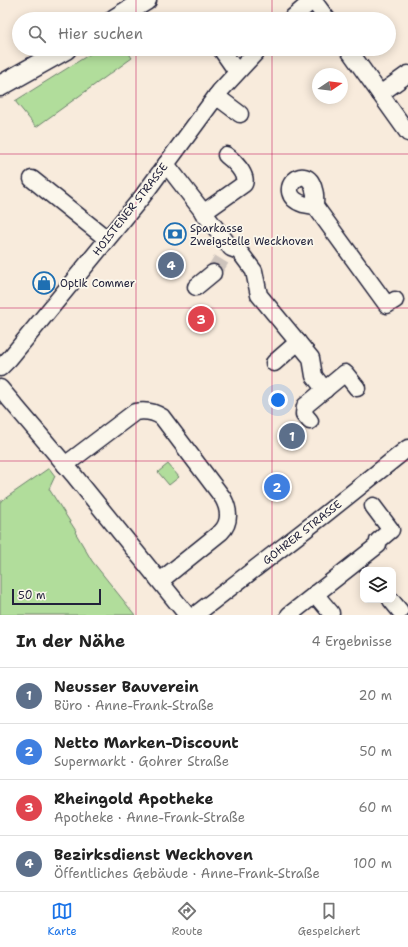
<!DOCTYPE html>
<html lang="de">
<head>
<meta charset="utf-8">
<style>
  :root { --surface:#fff; --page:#f2f2f2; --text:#222; --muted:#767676; --line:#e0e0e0; --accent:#1a73e8 }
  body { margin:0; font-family:"Shantell Sans",sans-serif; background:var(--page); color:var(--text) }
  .controls { position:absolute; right:12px; bottom:12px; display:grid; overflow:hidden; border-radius:8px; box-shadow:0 2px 10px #0003 }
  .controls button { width:36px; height:36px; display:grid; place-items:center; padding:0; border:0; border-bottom:1px solid var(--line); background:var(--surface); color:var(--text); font:20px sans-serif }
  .compass { position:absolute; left:312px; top:68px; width:36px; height:36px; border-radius:50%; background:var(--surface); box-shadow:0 2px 10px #0003; rotate:77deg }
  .scale { position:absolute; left:12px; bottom:10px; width:89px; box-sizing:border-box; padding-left:4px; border:2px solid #22223b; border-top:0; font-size:11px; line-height:14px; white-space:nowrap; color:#22223b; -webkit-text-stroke:3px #fbf7ec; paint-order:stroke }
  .you { position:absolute; left:278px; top:400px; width:14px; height:14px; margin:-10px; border:3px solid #fff; border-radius:50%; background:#1a73e8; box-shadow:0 0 0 6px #1a73e833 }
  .badge { display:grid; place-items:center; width:26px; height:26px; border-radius:50%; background:var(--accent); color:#fff; font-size:13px; font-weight:700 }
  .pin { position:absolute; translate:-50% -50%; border:2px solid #fff; box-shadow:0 1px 4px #0006 }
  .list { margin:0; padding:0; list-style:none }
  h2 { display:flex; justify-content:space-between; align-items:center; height:52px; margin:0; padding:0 16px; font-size:17px }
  h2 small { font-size:13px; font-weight:400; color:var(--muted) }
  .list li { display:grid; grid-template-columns:26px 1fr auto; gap:12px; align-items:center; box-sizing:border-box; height:56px; padding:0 16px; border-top:1px solid var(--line) }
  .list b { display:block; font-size:15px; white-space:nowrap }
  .list p { margin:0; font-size:13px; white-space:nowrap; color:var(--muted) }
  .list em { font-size:13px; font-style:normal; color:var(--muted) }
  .icon { flex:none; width:22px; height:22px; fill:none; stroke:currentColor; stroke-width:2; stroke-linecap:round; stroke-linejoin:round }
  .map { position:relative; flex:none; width:408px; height:615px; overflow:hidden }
  .search { position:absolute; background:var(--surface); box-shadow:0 2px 10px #0003; left:12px; right:12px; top:12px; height:44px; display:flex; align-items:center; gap:10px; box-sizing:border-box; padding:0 14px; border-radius:22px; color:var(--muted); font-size:15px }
  .sheet { height:276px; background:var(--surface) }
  nav { display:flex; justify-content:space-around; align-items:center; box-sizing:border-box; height:56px; border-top:1px solid var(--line); background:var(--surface); font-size:11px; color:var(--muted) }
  nav a { display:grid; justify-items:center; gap:2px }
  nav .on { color:var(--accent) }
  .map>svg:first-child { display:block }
  .green { fill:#b1dd9b; stroke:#6a806b }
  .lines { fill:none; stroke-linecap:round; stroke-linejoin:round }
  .minor-tunnel { stroke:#cdc3bc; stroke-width:16; stroke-dasharray:16 8; stroke-linecap:butt }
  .minor-casing { stroke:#22223b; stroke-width:19 }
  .major-casing { stroke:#22223b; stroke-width:23 }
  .minor { stroke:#fbf7ec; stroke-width:16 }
  .major { stroke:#fbf7ec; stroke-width:20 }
  .grid { fill:none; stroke:#c2185b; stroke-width:1; stroke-opacity:0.55 }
  .labels { text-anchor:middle; stroke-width:3.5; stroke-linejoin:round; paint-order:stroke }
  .street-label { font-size:11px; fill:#22223b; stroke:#fbf7ec }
  .poi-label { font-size:11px; fill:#22223b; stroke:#fbf7ec; text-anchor:start }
</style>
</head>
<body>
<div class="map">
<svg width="408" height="615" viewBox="0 0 408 615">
  <rect width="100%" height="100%" fill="#f8ebdc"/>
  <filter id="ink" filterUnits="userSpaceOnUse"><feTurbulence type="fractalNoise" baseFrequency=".025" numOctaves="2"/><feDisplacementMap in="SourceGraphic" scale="8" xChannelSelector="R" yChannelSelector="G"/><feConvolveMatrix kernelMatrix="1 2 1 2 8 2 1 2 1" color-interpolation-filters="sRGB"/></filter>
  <g filter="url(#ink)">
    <!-- green -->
    <g class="green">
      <polygon points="98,49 126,49 132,58 36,127 15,101"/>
      <polygon points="168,464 179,477 169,485 158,472"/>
      <polygon points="49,468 55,476 49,489 76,531 75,532 92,561 135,615 0,615 0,502"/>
    </g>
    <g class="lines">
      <!-- minor-tunnel -->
      <polyline class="minor-tunnel" points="213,273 226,252"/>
      <!-- minor casing -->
      <g class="minor-casing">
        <g id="minor">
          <polyline points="313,0 327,19"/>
          <polyline points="291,19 313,0"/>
          <polyline points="221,49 237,72"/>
          <polyline points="348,49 408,133"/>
          <polyline points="380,94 408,74"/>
          <polyline points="216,96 240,114"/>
          <polyline points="166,164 231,248 239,251 254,271 259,295 311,358 314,376 325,390"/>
          <polyline points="32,179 107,239"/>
          <path d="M315 206C311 205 307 205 303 204 271 193 307 158 314 190 316 195 315 201 315 206L387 305 395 300"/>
          <path d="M203 213 244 184C248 175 233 160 226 155"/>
          <polyline points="196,287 213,273"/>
          <polyline points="274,363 298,342"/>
          <polyline points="0,368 10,358 142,197 220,91 259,49"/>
          <polyline points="0,388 73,474 187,615"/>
          <polyline points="310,421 304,414 305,406 345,373 357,388"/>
          <path d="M65 465 135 412C145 410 153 411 162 417L223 498C229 509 231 522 221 532L160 581"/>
          <polyline points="315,594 331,613"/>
          <polyline points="391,600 400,611"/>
          <polyline points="195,615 323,516 408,448"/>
          <polyline points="289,615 378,545 378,541 391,530 373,506"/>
        </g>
      </g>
      <!-- major casing -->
      <g class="major-casing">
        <g id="major">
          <polyline points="115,19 146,0"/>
          <polyline points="0,86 66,49"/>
        </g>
      </g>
      <!-- minor -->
      <use href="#minor" class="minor"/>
      <!-- major -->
      <use href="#major" class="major"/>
    </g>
  </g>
  <!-- grid -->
  <path class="grid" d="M136 0V19M272 0V19M136 49V615M272 49V615M0 154H408M0 308H408M0 461H408"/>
  <!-- icons -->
  <defs>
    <g id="bank-ring" transform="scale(1.15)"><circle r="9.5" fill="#fbf7ec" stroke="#1f6fb2" stroke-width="1.5"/><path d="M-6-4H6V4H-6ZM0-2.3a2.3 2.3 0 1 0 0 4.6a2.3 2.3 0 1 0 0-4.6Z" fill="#1f6fb2"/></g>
    <g id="shop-ring" transform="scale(1.15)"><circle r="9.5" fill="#fbf7ec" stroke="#1f6fb2" stroke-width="1.5"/><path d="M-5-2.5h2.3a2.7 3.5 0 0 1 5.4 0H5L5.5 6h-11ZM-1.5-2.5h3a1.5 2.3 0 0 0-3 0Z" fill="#1f6fb2"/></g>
  </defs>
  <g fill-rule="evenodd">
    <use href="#bank-ring" x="175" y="234"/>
    <use href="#shop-ring" x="44" y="283"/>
  </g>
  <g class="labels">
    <!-- street labels -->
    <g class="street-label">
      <text transform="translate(130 209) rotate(-52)" y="4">HOISTENER STRASSE</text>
      <text transform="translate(302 532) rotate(-38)" y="4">GOHRER STRASSE</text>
    </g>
    <!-- poi labels -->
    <g class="poi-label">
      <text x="190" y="232">Sparkasse<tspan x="190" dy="13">Zweigstelle Weckhoven</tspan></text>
      <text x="60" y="287">Optik Commer</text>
    </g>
  </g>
</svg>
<div class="controls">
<button><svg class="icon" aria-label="layers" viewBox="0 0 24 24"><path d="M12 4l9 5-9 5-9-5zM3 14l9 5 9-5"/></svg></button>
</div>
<svg class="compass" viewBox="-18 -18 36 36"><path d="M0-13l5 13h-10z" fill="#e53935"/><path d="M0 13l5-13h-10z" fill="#767676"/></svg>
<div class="scale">50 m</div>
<div class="you"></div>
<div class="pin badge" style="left:292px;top:436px;background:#5c6f8a">1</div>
<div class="pin badge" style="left:277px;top:487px;background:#3f7fe0">2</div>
<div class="pin badge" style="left:201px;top:319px;background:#e0444e">3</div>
<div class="pin badge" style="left:171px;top:265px;background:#5c6f8a">4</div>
<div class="search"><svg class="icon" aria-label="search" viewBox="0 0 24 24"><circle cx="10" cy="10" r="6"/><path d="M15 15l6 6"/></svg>Hier suchen</div>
</div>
<section class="sheet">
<h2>In der Nähe<small>4 Ergebnisse</small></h2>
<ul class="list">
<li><span class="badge" style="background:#5c6f8a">1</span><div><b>Neusser Bauverein</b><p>Büro · Anne-Frank-Straße</p></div><em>20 m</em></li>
<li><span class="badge" style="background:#3f7fe0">2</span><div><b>Netto Marken-Discount</b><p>Supermarkt · Gohrer Straße</p></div><em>50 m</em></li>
<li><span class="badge" style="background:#e0444e">3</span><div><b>Rheingold Apotheke</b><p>Apotheke · Anne-Frank-Straße</p></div><em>60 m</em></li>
<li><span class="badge" style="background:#5c6f8a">4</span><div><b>Bezirksdienst Weckhoven</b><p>Öffentliches Gebäude · Anne-Frank-Straße</p></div><em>100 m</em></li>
</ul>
</section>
<nav>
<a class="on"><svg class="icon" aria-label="map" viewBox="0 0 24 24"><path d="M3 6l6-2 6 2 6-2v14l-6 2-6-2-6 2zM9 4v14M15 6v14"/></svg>Karte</a>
<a><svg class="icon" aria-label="directions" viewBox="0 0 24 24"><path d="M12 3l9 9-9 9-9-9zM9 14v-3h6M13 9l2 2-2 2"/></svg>Route</a>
<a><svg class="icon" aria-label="saved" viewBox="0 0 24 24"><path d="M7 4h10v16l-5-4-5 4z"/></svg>Gespeichert</a>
</nav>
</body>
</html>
